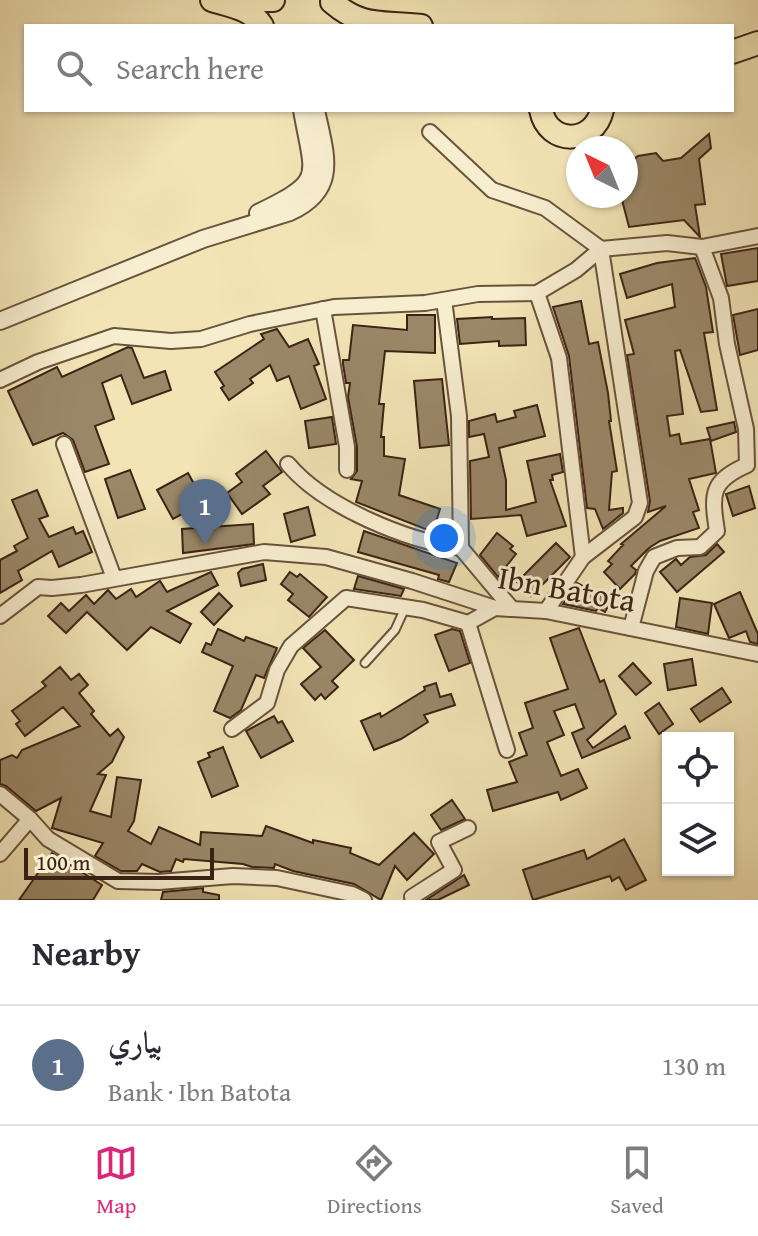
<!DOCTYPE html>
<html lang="en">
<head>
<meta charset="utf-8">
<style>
  :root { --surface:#fff; --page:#f2f2f3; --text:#2b2b33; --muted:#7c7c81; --line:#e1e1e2; --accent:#db2777 }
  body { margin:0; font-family:"Gentium Book Plus",Amiri,serif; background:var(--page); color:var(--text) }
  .controls { position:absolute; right:24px; bottom:24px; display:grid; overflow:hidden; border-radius:0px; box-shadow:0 2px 6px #0004 }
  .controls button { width:72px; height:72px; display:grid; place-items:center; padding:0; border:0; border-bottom:2px solid var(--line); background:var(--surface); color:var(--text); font:40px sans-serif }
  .compass { position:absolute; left:566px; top:136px; width:72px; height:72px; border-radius:50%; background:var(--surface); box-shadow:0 2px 6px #0004; rotate:317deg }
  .scale { position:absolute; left:24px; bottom:20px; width:190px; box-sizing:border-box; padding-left:8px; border:4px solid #3b2314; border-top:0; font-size:22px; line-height:28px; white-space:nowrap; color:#3b2314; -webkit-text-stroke:6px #f7edcf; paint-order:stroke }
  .you { position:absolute; left:444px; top:538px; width:28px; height:28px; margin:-20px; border:6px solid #fff; border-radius:50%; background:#1a73e8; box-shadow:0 0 0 12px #1a73e833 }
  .badge { display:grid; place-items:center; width:52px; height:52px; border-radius:50%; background:var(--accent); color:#fff; font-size:26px; font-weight:700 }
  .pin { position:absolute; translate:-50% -66px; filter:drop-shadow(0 2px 4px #0008) }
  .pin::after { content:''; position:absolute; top:42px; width:28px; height:24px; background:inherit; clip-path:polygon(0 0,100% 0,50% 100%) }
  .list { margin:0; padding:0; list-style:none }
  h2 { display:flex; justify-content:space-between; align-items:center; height:104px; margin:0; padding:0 32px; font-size:34px }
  h2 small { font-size:26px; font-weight:400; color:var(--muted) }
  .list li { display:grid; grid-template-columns:52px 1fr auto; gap:24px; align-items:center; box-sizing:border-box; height:120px; padding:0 32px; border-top:2px solid var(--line) }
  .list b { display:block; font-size:30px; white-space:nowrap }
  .list p { margin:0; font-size:26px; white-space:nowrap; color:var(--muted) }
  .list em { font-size:26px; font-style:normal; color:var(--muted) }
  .icon { flex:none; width:44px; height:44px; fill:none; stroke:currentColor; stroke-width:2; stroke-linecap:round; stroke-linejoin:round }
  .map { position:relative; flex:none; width:758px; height:900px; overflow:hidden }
  .search { position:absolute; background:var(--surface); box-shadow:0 2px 6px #0004; left:24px; right:24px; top:24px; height:88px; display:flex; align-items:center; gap:20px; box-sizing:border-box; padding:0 28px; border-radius:0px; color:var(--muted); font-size:30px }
  .sheet { height:224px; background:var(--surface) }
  nav { display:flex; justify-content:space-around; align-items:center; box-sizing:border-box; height:112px; border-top:2px solid var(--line); background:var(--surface); font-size:22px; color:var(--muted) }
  nav a { display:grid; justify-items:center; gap:4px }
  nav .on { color:var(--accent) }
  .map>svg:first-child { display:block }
  .building { fill:#9a8768; stroke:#3b2314; stroke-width:2 }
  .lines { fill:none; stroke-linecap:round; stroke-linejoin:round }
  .service-casing { stroke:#69533c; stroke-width:11 }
  .minor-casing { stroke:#69533c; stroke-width:18 }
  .tertiary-casing { stroke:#69533c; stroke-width:20 }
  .trunk-casing { stroke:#3b2314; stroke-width:26 }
  .service { stroke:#f7edcf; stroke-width:7 }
  .minor { stroke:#f7edcf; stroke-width:14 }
  .tertiary { stroke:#f7edcf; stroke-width:16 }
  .trunk { stroke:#f2e4b5; stroke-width:22 }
  .labels { text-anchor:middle; stroke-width:6; stroke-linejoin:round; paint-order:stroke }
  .street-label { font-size:32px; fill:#3b2314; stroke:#f7edcf }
</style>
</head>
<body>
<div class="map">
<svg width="758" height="900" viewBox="0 0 758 900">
  <rect width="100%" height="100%" fill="#f2e4b5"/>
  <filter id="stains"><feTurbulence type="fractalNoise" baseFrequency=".0025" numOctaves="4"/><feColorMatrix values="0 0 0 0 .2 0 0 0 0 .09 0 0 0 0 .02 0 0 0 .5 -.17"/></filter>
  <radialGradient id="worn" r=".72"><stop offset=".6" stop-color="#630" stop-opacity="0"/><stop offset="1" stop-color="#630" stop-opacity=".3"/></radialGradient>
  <!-- building -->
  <g class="building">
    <polygon points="709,134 711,148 699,159 705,204 695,205 700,237 684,220 629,227 621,196 626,196 626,166 638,156 656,153 663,161 681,158"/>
    <polygon points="758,248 758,281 727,286 721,254"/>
    <polygon points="695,258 706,287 713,332 704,333 717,410 701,412 680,350 675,351 683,414 667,416 670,436 679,434 681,444 710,439 716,473 689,479 699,510 693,512 699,528 660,541 649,548 631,566 636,570 635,574 620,589 604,572 612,564 608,561 623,545 621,544 666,506 648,512 650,501 627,355 634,354 625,320 675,307 672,284 627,298 620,274 657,263"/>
    <polygon points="581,301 589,344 598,342 608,393 611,421 609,421 617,471 612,472 609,510 623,508 623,513 603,529 595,509 587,508 569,356 553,307"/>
    <polygon points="758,309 758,350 740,355 733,315"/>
    <polygon points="407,315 435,315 435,353 385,351 379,404 384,404 381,437 384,437 384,456 405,459 399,495 440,509 433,532 356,502 362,481 351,479 357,471 357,447 348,397 350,383 346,383 343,364 343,360 349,360 353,325 407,330"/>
    <polygon points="492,317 492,319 525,318 526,345 499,346 499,341 460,344 457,319"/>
    <polygon points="277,329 289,347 308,339 319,364 314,366 326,399 301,409 289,376 277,381 270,365 250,379 253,383 229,400 221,388 224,386 215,372 264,339 261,334"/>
    <polygon points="128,347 132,348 144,378 165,371 171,390 132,404 121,375 102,383 114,419 95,426 109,464 85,472 73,440 63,433 33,445 8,391 57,367 62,377"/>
    <polygon points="442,379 449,445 420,448 414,381"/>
    <polygon points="537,405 545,436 499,448 506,480 506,510 536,502 527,461 560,454 563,472 552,475 553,480 550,480 566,526 527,536 521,515 471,519 470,461 489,457 484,434 469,437 469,421 495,414 497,422 516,417 514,411"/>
    <polygon points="332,417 336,444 309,448 305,421"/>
    <polygon points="734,422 736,432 711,441 707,428"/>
    <polygon points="266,451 282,472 263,486 270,494 242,514 227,493 242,482 236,474"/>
    <polygon points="130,470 145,509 118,518 105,479"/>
    <polygon points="188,473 204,502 173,519 157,490"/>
    <polygon points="749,486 755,508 733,516 726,494"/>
    <polygon points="37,490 48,516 39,519 49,537 73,527 76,534 83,531 92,552 59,567 52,551 18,571 22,580 0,593 0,560 17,551 14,546 28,538 12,500"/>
    <polygon points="308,507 315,535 291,542 284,514"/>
    <polygon points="253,524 254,544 183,553 182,529"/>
    <polygon points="364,531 457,563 449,582 438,579 439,575 358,552"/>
    <polygon points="497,533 513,546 510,549 516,554 498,577 480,555"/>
    <polygon points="556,543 570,557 531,596 517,582"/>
    <polygon points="717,544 724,552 677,592 660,572 676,559 681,565 690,557 706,555"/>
    <polygon points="263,564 266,580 241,586 238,573 242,569"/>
    <polygon points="211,572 218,585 167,611 191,624 180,643 151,627 127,650 87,612 66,633 48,616 61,603 69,611 86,595 94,604 108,590 116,599 131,589 136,597 160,581 167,592"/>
    <polygon points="290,572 297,577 300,574 327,597 309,617 288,600 293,594 281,584"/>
    <polygon points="358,576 404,589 401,596 354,589"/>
    <polygon points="577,583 611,601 605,612 598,608 596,611 563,604"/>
    <polygon points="740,592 758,634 758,644 750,642 746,631 729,638 714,604"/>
    <polygon points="219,593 232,606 214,625 201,612"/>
    <polygon points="680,598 712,603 708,634 676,627"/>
    <polygon points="579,628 600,682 604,680 616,714 587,740 593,748 625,726 630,738 582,758 572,733 584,728 575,704 554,711 564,735 547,742 561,776 578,769 587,788 561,800 558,792 493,811 487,790 517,782 509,762 527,755 519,733 533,728 525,703 568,689 550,638"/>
    <polygon points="218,629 244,641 246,637 277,648 264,678 256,675 241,710 230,718 214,711 233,666 202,652 206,643 211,645"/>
    <polygon points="452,629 460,631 470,663 449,671 435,635"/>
    <polygon points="325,630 354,660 332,681 338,687 325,699 321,694 315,700 301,684 321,667 303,648"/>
    <polygon points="692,659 696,685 668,690 664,664"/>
    <polygon points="633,663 651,683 636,695 619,676"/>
    <polygon points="60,667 71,680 79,674 88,685 79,693 94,711 91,714 110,736 118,729 124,737 112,762 98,774 106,775 90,811 111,817 117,777 141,780 134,821 128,831 151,844 159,827 200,845 201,832 262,836 266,826 313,843 313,840 351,848 350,853 379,865 414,833 434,854 407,880 395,866 381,900 354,884 293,871 275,864 274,868 252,867 243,864 184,859 183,862 176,859 171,871 160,872 142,864 137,871 121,871 95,856 103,843 52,828 61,798 36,811 6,786 0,784 0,760 12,755 17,758 22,750 80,726 63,707 25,736 16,724 20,721 12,711 46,686 42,682"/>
    <polygon points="436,683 440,697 451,694 455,705 424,715 428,722 401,739 374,750 361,721 380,713 381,717 425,690 424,687"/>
    <polygon points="722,688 731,702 700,722 691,709"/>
    <polygon points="659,703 673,724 659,734 645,713"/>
    <polygon points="274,716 278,723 282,721 293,741 261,758 246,731"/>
    <polygon points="223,747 238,786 212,797 198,762 210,757 208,753"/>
    <polygon points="452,800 465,819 441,830 431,815"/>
    <polygon points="624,839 646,880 626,890 619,877 612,881 610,876 533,900 523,870 584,850 587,859"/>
    <polygon points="52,853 102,885 93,900 19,900"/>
    <polygon points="464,875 469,885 438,900 426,900"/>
    <polygon points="203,888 203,892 219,895 219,900 161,900 163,892"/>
  </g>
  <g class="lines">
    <!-- service casing -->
    <g class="service-casing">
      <polyline id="service" points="365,663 395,630 405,608"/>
    </g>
    <!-- minor casing -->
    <g class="minor-casing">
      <g id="minor">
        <polyline points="430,132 492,190 545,208 601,249 640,503 635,517 583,557 546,611"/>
        <polyline points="537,293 559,358 583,557"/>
        <polyline points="444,300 459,416 461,548 512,609"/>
        <polyline points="323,309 347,447 347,470"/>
        <polyline points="0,380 38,362 114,336 171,341 201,339 250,324 334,307 425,303 478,294 537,293 576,270 601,249 667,243 702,247 758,236"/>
        <polyline points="64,444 114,578"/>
        <path d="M288 464C324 507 407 541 461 548"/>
        <polyline points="0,616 38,587 52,588 81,585 264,552 326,557 412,581 495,608 546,611 758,654"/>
        <polyline points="468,623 507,750"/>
        <path d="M631 628 646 571 654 557 677 548 700 547 717 531C711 493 711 481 747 465L746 429 727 344 721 298 702 247"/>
        <polyline points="232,729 267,703 277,670 291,646 346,598 423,610 468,623 495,608"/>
        <polyline points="0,794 30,819 48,839 118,881 159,882 233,876 277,878 352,894 364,900"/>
        <polyline points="0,854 30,819"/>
        <polyline points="413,900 412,897 454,870 439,842 468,828"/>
      </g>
    </g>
    <!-- tertiary casing -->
    <g class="tertiary-casing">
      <g id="tertiary">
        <path d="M258 213C326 180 314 179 302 110"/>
        <path d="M0 321 203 239 290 212C340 189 325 154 316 110"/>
      </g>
    </g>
    <!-- trunk casing -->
    <g class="trunk-casing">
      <g id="trunk">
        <path d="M212 0C231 6 251 8 262 26"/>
        <polyline points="242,0 273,0"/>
        <path d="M332 2C363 29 383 21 421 26"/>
        <polyline points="732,52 758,43"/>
        <path d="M541 110C548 146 594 145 602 110"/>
      </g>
    </g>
    <!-- service -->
    <use href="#service" class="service"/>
    <!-- minor -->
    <use href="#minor" class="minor"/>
    <!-- tertiary -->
    <use href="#tertiary" class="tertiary"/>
    <!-- trunk -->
    <use href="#trunk" class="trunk"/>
  </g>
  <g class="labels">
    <!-- street labels -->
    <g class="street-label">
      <text transform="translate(567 589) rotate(10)" y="11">Ibn Batota</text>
    </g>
  </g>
  <rect width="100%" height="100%" filter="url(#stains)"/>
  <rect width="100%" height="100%" fill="url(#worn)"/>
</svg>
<div class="controls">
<button><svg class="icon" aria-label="locate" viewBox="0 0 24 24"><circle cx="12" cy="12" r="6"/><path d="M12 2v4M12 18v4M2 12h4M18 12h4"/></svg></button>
<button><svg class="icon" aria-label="layers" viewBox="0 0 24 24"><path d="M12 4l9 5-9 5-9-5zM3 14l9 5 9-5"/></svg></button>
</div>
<svg class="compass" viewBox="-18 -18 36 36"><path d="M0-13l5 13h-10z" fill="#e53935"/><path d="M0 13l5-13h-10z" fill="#7c7c81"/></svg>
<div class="scale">100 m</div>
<div class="you"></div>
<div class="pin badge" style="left:205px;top:545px;background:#5c6f8a">1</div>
<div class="search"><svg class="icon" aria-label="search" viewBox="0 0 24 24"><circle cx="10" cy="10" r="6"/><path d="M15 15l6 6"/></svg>Search here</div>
</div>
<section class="sheet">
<h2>Nearby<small></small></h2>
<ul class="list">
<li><span class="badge" style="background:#5c6f8a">1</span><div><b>بياري</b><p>Bank · Ibn Batota</p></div><em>130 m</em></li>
</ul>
</section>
<nav>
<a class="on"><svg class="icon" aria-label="map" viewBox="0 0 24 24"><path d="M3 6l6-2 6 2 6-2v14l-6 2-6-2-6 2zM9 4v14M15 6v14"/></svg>Map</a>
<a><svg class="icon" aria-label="directions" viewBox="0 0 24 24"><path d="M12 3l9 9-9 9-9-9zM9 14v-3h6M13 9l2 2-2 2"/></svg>Directions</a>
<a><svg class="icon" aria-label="saved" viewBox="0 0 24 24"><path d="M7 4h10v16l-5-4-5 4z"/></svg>Saved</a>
</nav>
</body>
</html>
